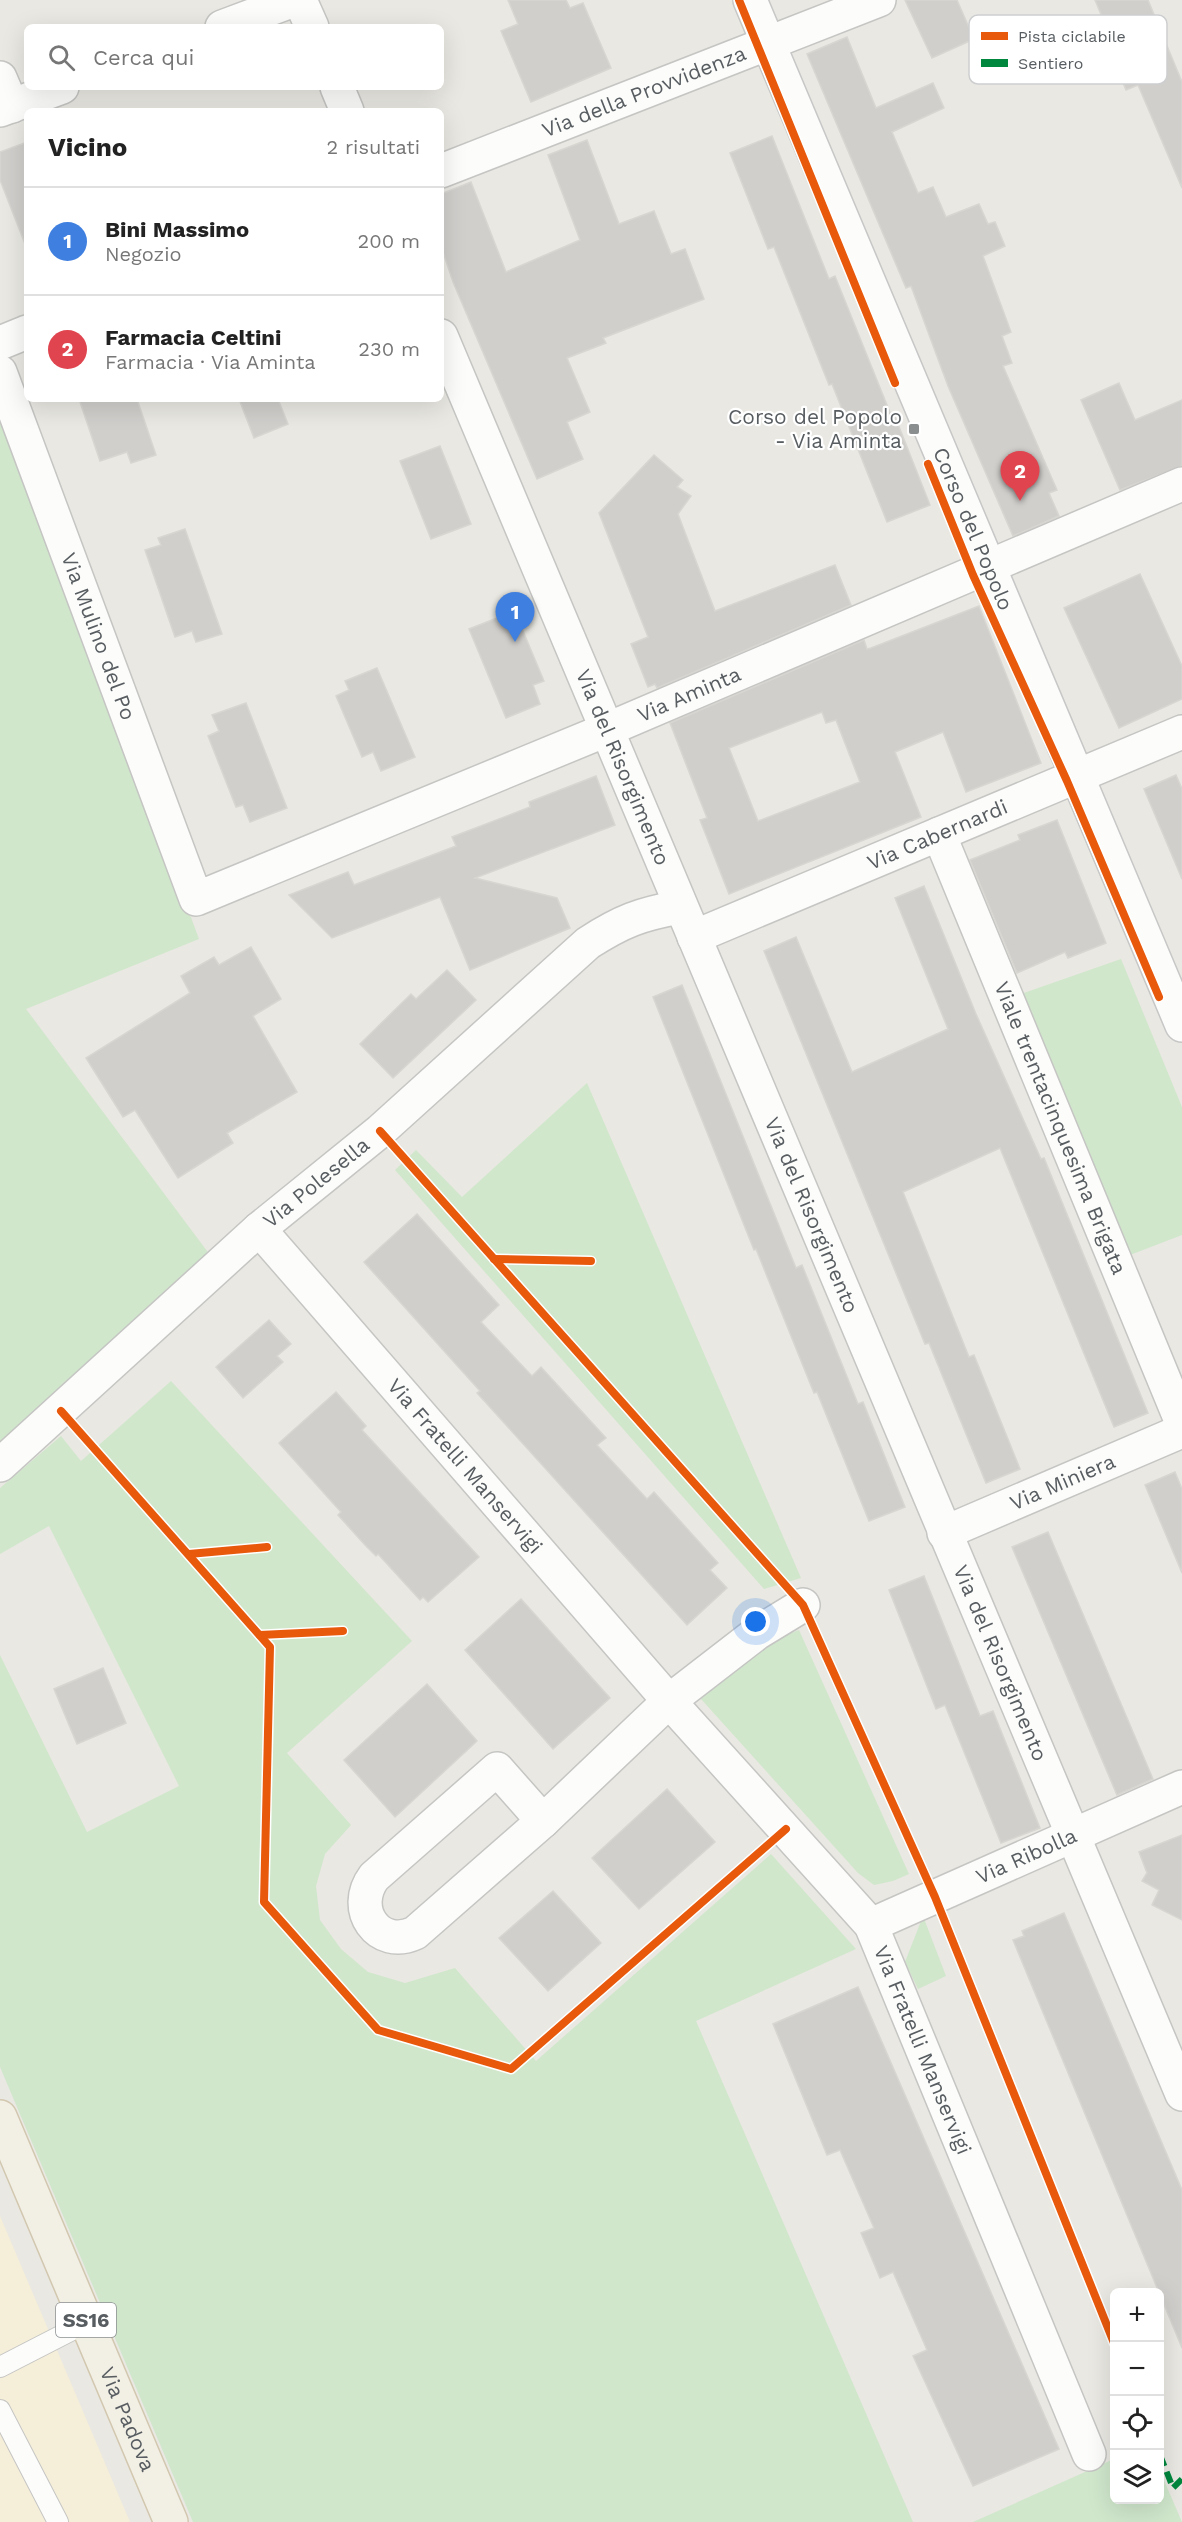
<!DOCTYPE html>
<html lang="it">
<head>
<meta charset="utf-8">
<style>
  :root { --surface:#fff; --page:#f6f6f6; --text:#222; --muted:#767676; --line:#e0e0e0; --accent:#8b8e8e }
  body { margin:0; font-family:"Work Sans",sans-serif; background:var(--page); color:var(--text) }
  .controls { position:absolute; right:18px; bottom:18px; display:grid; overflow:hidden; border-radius:9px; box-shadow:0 6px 24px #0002 }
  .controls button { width:54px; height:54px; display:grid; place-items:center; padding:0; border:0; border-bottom:2px solid var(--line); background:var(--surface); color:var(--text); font:30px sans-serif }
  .you { position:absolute; left:756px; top:1622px; width:21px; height:21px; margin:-15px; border:4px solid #fff; border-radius:50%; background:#1a73e8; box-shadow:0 0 0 9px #1a73e833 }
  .badge { display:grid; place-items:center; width:39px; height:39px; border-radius:50%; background:var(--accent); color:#fff; font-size:20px; font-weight:700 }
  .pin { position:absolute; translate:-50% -50px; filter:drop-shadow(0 2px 3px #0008) }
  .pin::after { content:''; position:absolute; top:32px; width:21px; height:18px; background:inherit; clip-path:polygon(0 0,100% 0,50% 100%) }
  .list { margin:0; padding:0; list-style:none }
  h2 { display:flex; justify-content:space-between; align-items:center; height:78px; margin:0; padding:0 24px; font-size:26px }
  h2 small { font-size:20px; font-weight:400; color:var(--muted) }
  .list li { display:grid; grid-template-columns:39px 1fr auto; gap:18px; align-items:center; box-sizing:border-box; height:108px; padding:0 24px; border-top:2px solid var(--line) }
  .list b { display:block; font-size:22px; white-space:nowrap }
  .list p { margin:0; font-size:20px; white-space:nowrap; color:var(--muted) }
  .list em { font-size:20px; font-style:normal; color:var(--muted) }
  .icon { flex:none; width:33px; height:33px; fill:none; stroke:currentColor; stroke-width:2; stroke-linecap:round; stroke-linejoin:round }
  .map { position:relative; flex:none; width:1182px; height:2522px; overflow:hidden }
  .search { position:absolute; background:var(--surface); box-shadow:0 6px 24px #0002; left:24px; top:24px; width:420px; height:66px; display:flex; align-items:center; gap:15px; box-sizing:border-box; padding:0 21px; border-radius:9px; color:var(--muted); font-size:22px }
  .panel { position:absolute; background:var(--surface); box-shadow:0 6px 24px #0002; left:24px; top:108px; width:420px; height:294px; border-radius:9px }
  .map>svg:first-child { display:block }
  .commercial { fill:#f5eed9 }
  .green { fill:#d0e7cc }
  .building { fill:#d0cfcc; stroke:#d8d6d1; stroke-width:1.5; fill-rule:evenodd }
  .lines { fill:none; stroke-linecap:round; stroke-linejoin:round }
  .lane-casing { stroke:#c5c5c3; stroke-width:22 }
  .street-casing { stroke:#c5c5c3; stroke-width:36 }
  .secondary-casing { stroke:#c6c7c6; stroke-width:36 }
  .primary-casing { stroke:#d2c7af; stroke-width:36 }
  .lane { stroke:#fcfcfb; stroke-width:20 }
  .street { stroke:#fcfcfb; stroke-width:33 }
  .secondary { stroke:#fcfcfb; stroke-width:33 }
  .primary { stroke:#f2efe5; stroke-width:33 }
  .quiet { stroke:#00873e; stroke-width:6; stroke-dasharray:12 6; stroke-linecap:butt }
  .cycleway-casing { stroke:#fff; stroke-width:11 }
  .cycleway { stroke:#e8590c; stroke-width:8 }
  .poi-dot { fill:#8b8e8e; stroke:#fff; stroke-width:2 }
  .labels { text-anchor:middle; stroke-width:4.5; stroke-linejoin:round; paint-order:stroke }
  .shield { fill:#fff; stroke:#8a8e90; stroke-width:1.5 }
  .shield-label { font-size:20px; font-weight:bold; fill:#585d61 }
  .street-label { font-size:21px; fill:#585d61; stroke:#fff }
  .poi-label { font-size:21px; fill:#585d61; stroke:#fff; text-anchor:end }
  .key { fill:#fff; stroke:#cdced0; stroke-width:1.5 }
  .key-label { font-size:16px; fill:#585d61 }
</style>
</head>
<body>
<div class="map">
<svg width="1182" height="2522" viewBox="0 0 1182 2522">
  <rect width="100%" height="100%" fill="#e9e8e2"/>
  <!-- commercial -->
  <polygon class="commercial" points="0,2216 130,2522 0,2522"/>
  <!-- green -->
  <g class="green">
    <polygon points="0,400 199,939 26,1009 213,1259 0,1454"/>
    <polygon points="1121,959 1182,1107 1182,1235 1130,1255 1021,994"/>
    <polygon points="587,1083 801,1578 764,1589 395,1170 416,1150 462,1197"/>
    <polygon points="171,1381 412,1641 287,1753 351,1825 325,1854 316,1886 320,1920 341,1949 368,1972 405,1983 455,1968 536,2061 771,1854 856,1949 696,2021 913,2522 193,2522 0,2067 0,1655 87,1832 179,1786 49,1526 0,1554 0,1488 61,1436 81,1461"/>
    <polygon points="799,1630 909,1874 893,1881 874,1885 858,1873 701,1699 765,1643"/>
    <polygon points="923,1916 946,1976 918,1989 905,1962"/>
    <polygon points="1114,2459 1114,2500 1160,2500 1160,2471 1182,2522 973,2522"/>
  </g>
  <!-- building -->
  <g class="building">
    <polygon points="508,0 566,0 570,8 583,3 611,68 531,102 501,31 518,24"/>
    <polygon points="905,0 957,0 974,39 932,58"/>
    <polygon points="1095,0 1148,0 1182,82 1182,188 1138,85 1126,90 1109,50 1115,48"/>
    <polygon points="847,37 876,108 933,83 944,108 892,132 918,193 933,187 946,217 979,204 988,224 995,222 1005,246 983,256 1011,332 1002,336 1012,363 1003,366 1057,490 1049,493 1059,516 1013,536 948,386 911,286 906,288 807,54"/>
    <polygon points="772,136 829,279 835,276 891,415 894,414 930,505 887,522 832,384 829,385 774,247 768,249 730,153"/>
    <polygon points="587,140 619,224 654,211 671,254 685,249 704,299 603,338 606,343 567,358 590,412 567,422 583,459 537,479 453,282 441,246 441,194 471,182 506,272 580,240 548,155"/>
    <polygon points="27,142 27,244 25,244 0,180 0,152"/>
    <polygon points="1119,383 1135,420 1182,400 1182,466 1120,490 1081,400"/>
    <polygon points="79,399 137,399 156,455 131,463 127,452 100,461"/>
    <polygon points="239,399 278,399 288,424 254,438"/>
    <polygon points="440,446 471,524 431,539 400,461"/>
    <polygon points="654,455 683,480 677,487 691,496 678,514 715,611 835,565 851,605 657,688 655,684 648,687 631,644 648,637 599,513"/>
    <polygon points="185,529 222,634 196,642 192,631 175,637 145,550 161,545 158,538"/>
    <polygon points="1140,574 1182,666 1182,699 1119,728 1064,608"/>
    <path d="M979 606 1041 763 966 792 943 732 895 752 921 817 729 894 700 820 707 818 670 723 864 640 867 649 871 648ZM822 712 826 723 836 720 860 782 758 821 729 748Z"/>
    <polygon points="502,616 505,625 518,619 544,681 533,685 540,704 506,718 469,629"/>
    <polygon points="377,668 415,757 381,771 373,752 362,757 336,696 349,690 345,681"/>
    <polygon points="246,703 287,808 250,822 243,805 236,807 208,736 219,731 212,715"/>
    <polygon points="1176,775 1182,789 1182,879 1144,789"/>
    <polygon points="596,776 615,825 475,878 557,898 570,928 470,970 440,897 332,938 289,895 348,872 354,885 456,846 452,837 530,807 529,802"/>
    <polygon points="1057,820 1106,943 1068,958 1065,952 1017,973 970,860 1020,840 1018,835"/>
    <polygon points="924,886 976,1014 1041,1159 1044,1158 1148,1413 1114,1427 1000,1148 903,1192 969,1357 974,1355 1020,1469 986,1483 929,1343 925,1344 764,951 796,937 852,1072 948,1029 895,898"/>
    <polygon points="251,947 281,999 253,1016 297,1092 227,1133 233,1143 178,1178 135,1110 123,1117 86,1058 190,993 181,976 214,957 219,965"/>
    <polygon points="447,970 476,1000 393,1078 360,1044 411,994 416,999"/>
    <polygon points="682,985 796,1268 802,1265 858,1404 863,1402 905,1507 869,1521 817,1392 814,1393 756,1249 754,1250 653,997"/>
    <polygon points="417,1214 499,1305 481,1322 532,1376 541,1367 606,1438 597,1445 647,1499 654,1492 718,1563 710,1570 727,1588 687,1625 477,1393 480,1391 364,1262"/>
    <polygon points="269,1320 291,1344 277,1356 283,1362 243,1398 216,1367"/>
    <polygon points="336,1392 366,1426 362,1430 479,1557 428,1602 423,1597 420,1600 378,1554 376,1556 365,1545 338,1515 341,1512 279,1443"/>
    <polygon points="1175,1472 1182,1489 1182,1573 1145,1485"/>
    <polygon points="1048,1532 1153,1779 1117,1795 1012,1547"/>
    <polygon points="924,1576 980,1716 993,1711 1040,1828 1001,1843 945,1705 936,1709 889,1590"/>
    <polygon points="521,1599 610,1698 553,1749 465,1650"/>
    <polygon points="103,1668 126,1723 77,1744 54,1689"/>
    <polygon points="427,1684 477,1741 395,1817 344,1760"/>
    <polygon points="667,1789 715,1842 639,1909 592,1858"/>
    <polygon points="1182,1835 1182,1920 1152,1905 1159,1890 1142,1881 1147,1873 1139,1852"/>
    <polygon points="553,1891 601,1943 548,1991 499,1938"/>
    <polygon points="1064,1913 1182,2190 1182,2348 1013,1940 1024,1936 1022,1931"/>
    <polygon points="858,1987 1059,2449 973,2486 913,2356 927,2350 893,2272 880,2278 861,2233 874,2228 840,2150 827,2155 773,2024"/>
  </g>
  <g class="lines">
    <!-- lane casing -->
    <g class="lane-casing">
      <g id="lane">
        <polyline points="0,2367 76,2328 90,2330"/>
        <polyline points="0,2410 58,2522"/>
      </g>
    </g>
    <!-- street casing -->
    <g class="street-casing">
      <g id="street">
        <polyline points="300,0 312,27"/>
        <polyline points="222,27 294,0"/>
        <polyline points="0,78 12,106"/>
        <polyline points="337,87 347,111"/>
        <polyline points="0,110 62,87"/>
        <path id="s1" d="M441 171 879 0"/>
        <path id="s2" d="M441 336 1182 2094"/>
        <polyline points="0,343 27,332"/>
        <path id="s3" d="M0 372 196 899 606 730 1182 484"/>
        <path id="s4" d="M939 834 1182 1423"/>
        <path id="s5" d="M694 937 1182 732"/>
        <path id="s6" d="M259 1229 669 1701 871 1925 1089 2454"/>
        <path id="s7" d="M0 1465 259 1229 380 1131 588 943C622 921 641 914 680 907"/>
        <path id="s8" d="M944 1533 1182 1431"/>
        <path d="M497 1769 543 1821 415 1933C378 1950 350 1909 374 1877Z"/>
        <polyline points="543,1821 669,1701 757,1633 803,1605"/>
        <path id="s9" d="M871 1925 1182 1787"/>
      </g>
    </g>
    <!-- secondary casing -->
    <g class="secondary-casing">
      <g id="secondary">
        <path id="s10" d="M750 0 1182 1025"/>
      </g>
    </g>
    <!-- primary casing -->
    <g class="primary-casing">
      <g id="primary">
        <path id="s11" d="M0 2117 171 2522"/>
      </g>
    </g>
    <!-- lane -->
    <use href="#lane" class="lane"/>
    <!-- street -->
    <use href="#street" class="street"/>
    <!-- secondary -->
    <use href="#secondary" class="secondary"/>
    <!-- primary -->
    <use href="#primary" class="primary"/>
    <!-- quiet -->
    <polyline class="quiet" points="1160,2455 1173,2488 1182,2479"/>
    <!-- cycleway casing -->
    <g class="cycleway-casing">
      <g id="cycleway">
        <polyline points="739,0 895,383"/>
        <polyline points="928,464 973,575 1067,781 1159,997"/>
        <polyline points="380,1131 803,1605 935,1897 1114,2343"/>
        <polyline points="494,1259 591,1261"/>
        <polyline points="61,1411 270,1647 264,1902 378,2030 511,2069 786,1829"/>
        <polyline points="189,1554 267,1547"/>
        <polyline points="260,1635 343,1631"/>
      </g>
    </g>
    <!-- cycleway -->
    <use href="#cycleway" class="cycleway"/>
  </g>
  <!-- markers -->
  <rect class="poi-dot" x="908" y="423" width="12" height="12" rx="3"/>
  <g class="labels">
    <!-- shield labels -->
    <rect class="shield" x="56" y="2303" width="60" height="34" rx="4.5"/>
    <g class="shield-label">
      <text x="86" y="2327">SS16</text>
    </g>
    <!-- street labels -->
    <g class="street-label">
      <text dy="7" stroke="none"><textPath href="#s1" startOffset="218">Via della Provvidenza</textPath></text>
      <text dy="7" stroke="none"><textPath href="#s10" startOffset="574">Corso del Popolo</textPath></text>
      <text dy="7" stroke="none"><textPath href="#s3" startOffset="282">Via Mulino del Po</textPath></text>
      <text dy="7" stroke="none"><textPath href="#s3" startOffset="1096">Via Aminta</textPath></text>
      <text dy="7" stroke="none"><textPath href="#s2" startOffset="468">Via del Risorgimento</textPath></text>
      <text dy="7" stroke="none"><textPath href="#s5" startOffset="264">Via Cabernardi</textPath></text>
      <text dy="7" stroke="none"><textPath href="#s4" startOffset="318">Viale trentacinquesima Brigata</textPath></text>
      <text dy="7" stroke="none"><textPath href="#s7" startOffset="424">Via Polesella</textPath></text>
      <text dy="7" stroke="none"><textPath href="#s2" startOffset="954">Via del Risorgimento</textPath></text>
      <text dy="7" stroke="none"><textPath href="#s6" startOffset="314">Via Fratelli Manservigi</textPath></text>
      <text dy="7" stroke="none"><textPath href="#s8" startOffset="129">Via Miniera</textPath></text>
      <text dy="7" stroke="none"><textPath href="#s2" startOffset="1440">Via del Risorgimento</textPath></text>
      <text dy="7" stroke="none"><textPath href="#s9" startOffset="170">Via Ribolla</textPath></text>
      <text dy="7" stroke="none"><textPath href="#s6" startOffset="1062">Via Fratelli Manservigi</textPath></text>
      <text dy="7" stroke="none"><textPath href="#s11" startOffset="328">Via Padova</textPath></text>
    </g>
    <!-- poi labels -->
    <g class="poi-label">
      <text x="902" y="424">Corso del Popolo<tspan x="902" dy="24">- Via Aminta</tspan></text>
    </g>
  </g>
  <!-- legend -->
  <rect x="969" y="15" width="198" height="69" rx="9" class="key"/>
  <rect x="981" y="32" width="27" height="8" fill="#e8590c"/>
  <rect x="981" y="59" width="27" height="8" fill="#00873e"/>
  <g class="key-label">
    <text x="1018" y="42">Pista ciclabile</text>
    <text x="1018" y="69">Sentiero</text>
  </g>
</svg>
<div class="controls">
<button>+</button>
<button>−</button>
<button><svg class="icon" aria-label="locate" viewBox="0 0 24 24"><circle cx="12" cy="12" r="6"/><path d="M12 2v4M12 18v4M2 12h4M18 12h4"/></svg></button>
<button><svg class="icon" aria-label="layers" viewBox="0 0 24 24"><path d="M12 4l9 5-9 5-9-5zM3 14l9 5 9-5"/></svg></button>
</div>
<div class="you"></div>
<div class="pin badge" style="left:515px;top:642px;background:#3f7fe0">1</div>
<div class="pin badge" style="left:1020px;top:501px;background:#e0444e">2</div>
<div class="search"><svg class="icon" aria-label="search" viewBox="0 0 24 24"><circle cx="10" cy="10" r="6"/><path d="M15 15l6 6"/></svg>Cerca qui</div>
<section class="panel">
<h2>Vicino<small>2 risultati</small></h2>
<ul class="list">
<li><span class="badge" style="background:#3f7fe0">1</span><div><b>Bini Massimo</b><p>Negozio</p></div><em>200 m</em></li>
<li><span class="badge" style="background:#e0444e">2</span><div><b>Farmacia Celtini</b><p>Farmacia · Via Aminta</p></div><em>230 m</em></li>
</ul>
</section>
</div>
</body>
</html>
